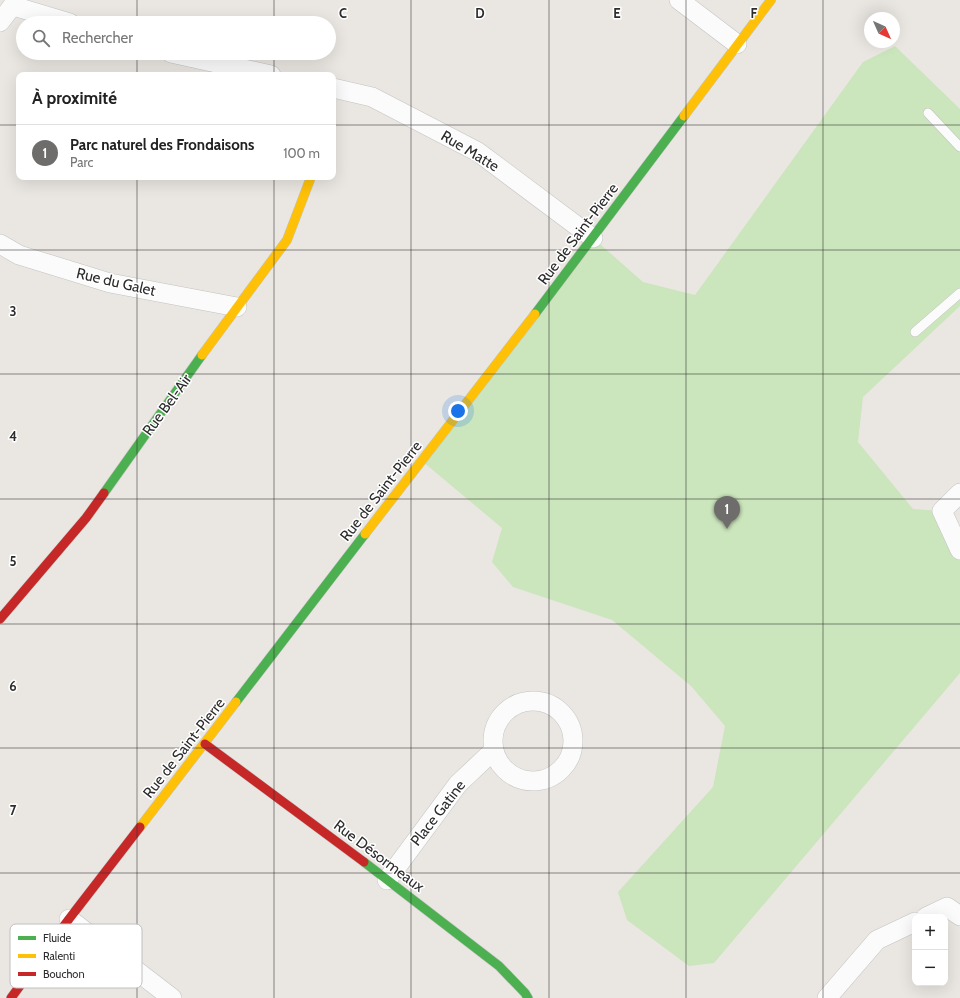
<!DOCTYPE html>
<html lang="fr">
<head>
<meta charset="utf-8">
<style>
  :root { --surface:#fff; --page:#f6f6f6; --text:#222; --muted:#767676; --line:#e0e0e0; --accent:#6e6d6c }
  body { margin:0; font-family:Cabin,sans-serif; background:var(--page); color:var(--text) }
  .controls { position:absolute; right:12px; bottom:12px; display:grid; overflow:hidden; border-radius:8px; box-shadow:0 4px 16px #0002 }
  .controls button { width:36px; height:36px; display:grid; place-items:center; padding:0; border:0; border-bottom:1px solid var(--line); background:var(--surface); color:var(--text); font:20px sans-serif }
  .compass { position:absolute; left:864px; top:12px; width:36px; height:36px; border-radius:50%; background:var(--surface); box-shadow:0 4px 16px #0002; rotate:135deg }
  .you { position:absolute; left:458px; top:411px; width:14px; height:14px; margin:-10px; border:3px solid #fff; border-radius:50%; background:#1a73e8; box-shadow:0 0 0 6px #1a73e833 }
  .badge { display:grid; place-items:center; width:26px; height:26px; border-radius:50%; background:var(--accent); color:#fff; font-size:13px; font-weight:700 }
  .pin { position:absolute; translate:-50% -33px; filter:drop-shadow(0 1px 2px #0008) }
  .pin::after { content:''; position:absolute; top:21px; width:14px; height:12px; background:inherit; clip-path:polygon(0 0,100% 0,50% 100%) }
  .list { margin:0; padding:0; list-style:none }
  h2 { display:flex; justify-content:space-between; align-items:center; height:52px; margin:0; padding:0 16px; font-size:17px }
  h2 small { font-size:13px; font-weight:400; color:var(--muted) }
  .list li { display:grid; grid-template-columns:26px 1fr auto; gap:12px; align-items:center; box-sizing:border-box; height:56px; padding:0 16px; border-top:1px solid var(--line) }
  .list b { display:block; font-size:15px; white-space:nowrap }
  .list p { margin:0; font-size:13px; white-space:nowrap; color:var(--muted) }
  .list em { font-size:13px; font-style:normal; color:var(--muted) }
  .icon { flex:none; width:22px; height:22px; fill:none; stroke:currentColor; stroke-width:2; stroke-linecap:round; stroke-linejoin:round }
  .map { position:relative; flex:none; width:960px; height:998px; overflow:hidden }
  .search { position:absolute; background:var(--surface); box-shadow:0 4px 16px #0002; left:16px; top:16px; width:320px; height:44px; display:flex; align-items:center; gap:10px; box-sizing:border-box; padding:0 14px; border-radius:22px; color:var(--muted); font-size:15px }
  .panel { position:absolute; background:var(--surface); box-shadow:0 4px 16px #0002; left:16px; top:72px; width:320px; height:108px; border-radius:8px }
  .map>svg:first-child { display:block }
  .green { fill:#cbe5bc }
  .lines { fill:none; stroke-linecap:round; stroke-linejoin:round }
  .lane-casing { stroke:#c3c3c3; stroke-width:10 }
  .street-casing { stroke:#c3c3c3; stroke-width:20 }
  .fast-casing { stroke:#c3c3c3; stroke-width:10 }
  .slow-casing { stroke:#c3c3c3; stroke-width:10 }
  .jam-casing { stroke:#c3c3c3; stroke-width:10 }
  .lane { stroke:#fcfbfb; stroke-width:9 }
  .street { stroke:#fcfbfb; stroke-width:19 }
  .fast { stroke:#4caf50; stroke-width:9 }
  .slow { stroke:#ffc107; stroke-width:9 }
  .jam { stroke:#c62828; stroke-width:9 }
  .grid { fill:none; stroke:#2c2c2c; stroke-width:1; stroke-opacity:0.55 }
  .labels { text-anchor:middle; stroke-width:3; stroke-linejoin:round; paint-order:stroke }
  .street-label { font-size:15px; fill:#2c2c2c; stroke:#fff }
  .key { fill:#fff; stroke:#c0c0c0; stroke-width:1 }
  .key-label { font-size:11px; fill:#2c2c2c }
  .grid-label { font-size:13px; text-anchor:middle; font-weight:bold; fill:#2c2c2c; stroke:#fff; stroke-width:3; stroke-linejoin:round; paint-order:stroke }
</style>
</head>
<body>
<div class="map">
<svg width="960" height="998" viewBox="0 0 960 998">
  <rect width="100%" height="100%" fill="#eae7e2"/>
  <!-- green -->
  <polygon class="green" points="895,46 960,109 960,306 863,397 858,442 913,509 942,511 960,550 960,673 714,963 689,966 627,920 618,892 713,787 725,726 691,686 612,620 513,587 492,562 502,528 422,461 593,238 643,282 695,295 863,62"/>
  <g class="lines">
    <!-- lane casing -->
    <g class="lane-casing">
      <g id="lane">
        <polyline points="928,113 960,147"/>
        <polyline points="915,332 960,293"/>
      </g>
    </g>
    <!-- street casing -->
    <g class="street-casing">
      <g id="street">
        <polyline points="679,0 737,44"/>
        <polyline points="13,6 70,23"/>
        <polyline points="0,22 17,0"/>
        <polyline points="171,53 271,75"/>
        <polyline points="333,88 372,97 478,152 593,238"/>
        <polyline points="0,244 19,255 110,283 237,307"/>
        <polyline points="960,493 942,511 960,550"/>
        <circle cx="533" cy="741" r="40"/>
        <polyline points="387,880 458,784 493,751"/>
        <polyline points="926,917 947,907 960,916"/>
        <polyline points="69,919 172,998"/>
        <polyline points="827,998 877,940 915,922"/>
      </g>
    </g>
    <!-- fast casing -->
    <g class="fast-casing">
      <g id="fast">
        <polyline points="535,314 684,116"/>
        <polyline points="104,493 202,355"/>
        <polyline points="236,702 365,534"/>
        <polyline points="364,862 499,966 525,993 528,998"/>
      </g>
    </g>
    <!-- slow casing -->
    <g class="slow-casing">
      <g id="slow">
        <polyline points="684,116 771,0"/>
        <polyline points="202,355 287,240 311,177"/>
        <polyline points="365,534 535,314"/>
        <polyline points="140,827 236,702"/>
      </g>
    </g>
    <!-- jam casing -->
    <g class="jam-casing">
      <g id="jam">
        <polyline points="0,619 86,518 104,493"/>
        <polyline points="205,744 364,862"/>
        <polyline points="11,998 69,919 140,827"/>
      </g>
    </g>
    <!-- lane -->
    <use href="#lane" class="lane"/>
    <!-- street -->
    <use href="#street" class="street"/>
    <!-- fast -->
    <use href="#fast" class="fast"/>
    <!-- slow -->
    <use href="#slow" class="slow"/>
    <!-- jam -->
    <use href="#jam" class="jam"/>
  </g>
  <!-- grid -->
  <path class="grid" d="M137 0V23M274 0V23M411 0V998M549 0V998M686 0V998M823 0V998M137 53V75M274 53V75M0 125H19M333 125H960M137 177V998M274 177V998M0 250H960M0 374H960M0 499H960M0 624H960M0 748H960M0 873H960"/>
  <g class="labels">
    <!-- street labels -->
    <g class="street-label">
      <text transform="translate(470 151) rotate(31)" y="5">Rue Matte</text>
      <text transform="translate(578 234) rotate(-53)" y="5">Rue de Saint-Pierre</text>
      <text transform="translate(116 282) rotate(13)" y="5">Rue du Galet</text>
      <text transform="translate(167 405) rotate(-54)" y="5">Rue Bel-Air</text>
      <text transform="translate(381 491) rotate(-52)" y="5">Rue de Saint-Pierre</text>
      <text transform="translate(184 748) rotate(-52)" y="5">Rue de Saint-Pierre</text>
      <text transform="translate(438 813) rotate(-52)" y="5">Place Gatine</text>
      <text transform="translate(379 856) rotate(37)" y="5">Rue Désormeaux</text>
    </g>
  </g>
  <!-- legend -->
  <rect x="10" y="924" width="132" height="64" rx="6" class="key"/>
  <rect x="18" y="936" width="18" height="4" fill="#4caf50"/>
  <rect x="18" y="954" width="18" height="4" fill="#ffc107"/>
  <rect x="18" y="972" width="18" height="4" fill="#c62828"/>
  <g class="key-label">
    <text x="43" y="942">Fluide</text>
    <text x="43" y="960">Ralenti</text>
    <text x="43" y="978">Bouchon</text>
  </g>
  <g class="grid-label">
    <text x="343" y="18">C</text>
    <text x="480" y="18">D</text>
    <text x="617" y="18">E</text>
    <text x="754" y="18">F</text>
    <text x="13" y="316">3</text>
    <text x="13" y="441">4</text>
    <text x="13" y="566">5</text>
    <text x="13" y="691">6</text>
    <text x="13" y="815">7</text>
  </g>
</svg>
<div class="controls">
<button>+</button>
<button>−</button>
</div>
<svg class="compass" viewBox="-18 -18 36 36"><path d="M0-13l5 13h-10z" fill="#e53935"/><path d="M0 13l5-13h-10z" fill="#767676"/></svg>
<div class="you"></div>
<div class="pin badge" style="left:727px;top:529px">1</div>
<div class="search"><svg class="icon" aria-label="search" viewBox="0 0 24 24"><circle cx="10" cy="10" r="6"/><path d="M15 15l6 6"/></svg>Rechercher</div>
<section class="panel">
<h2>À proximité<small></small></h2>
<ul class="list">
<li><span class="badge">1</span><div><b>Parc naturel des Frondaisons</b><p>Parc</p></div><em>100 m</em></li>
</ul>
</section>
</div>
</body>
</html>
